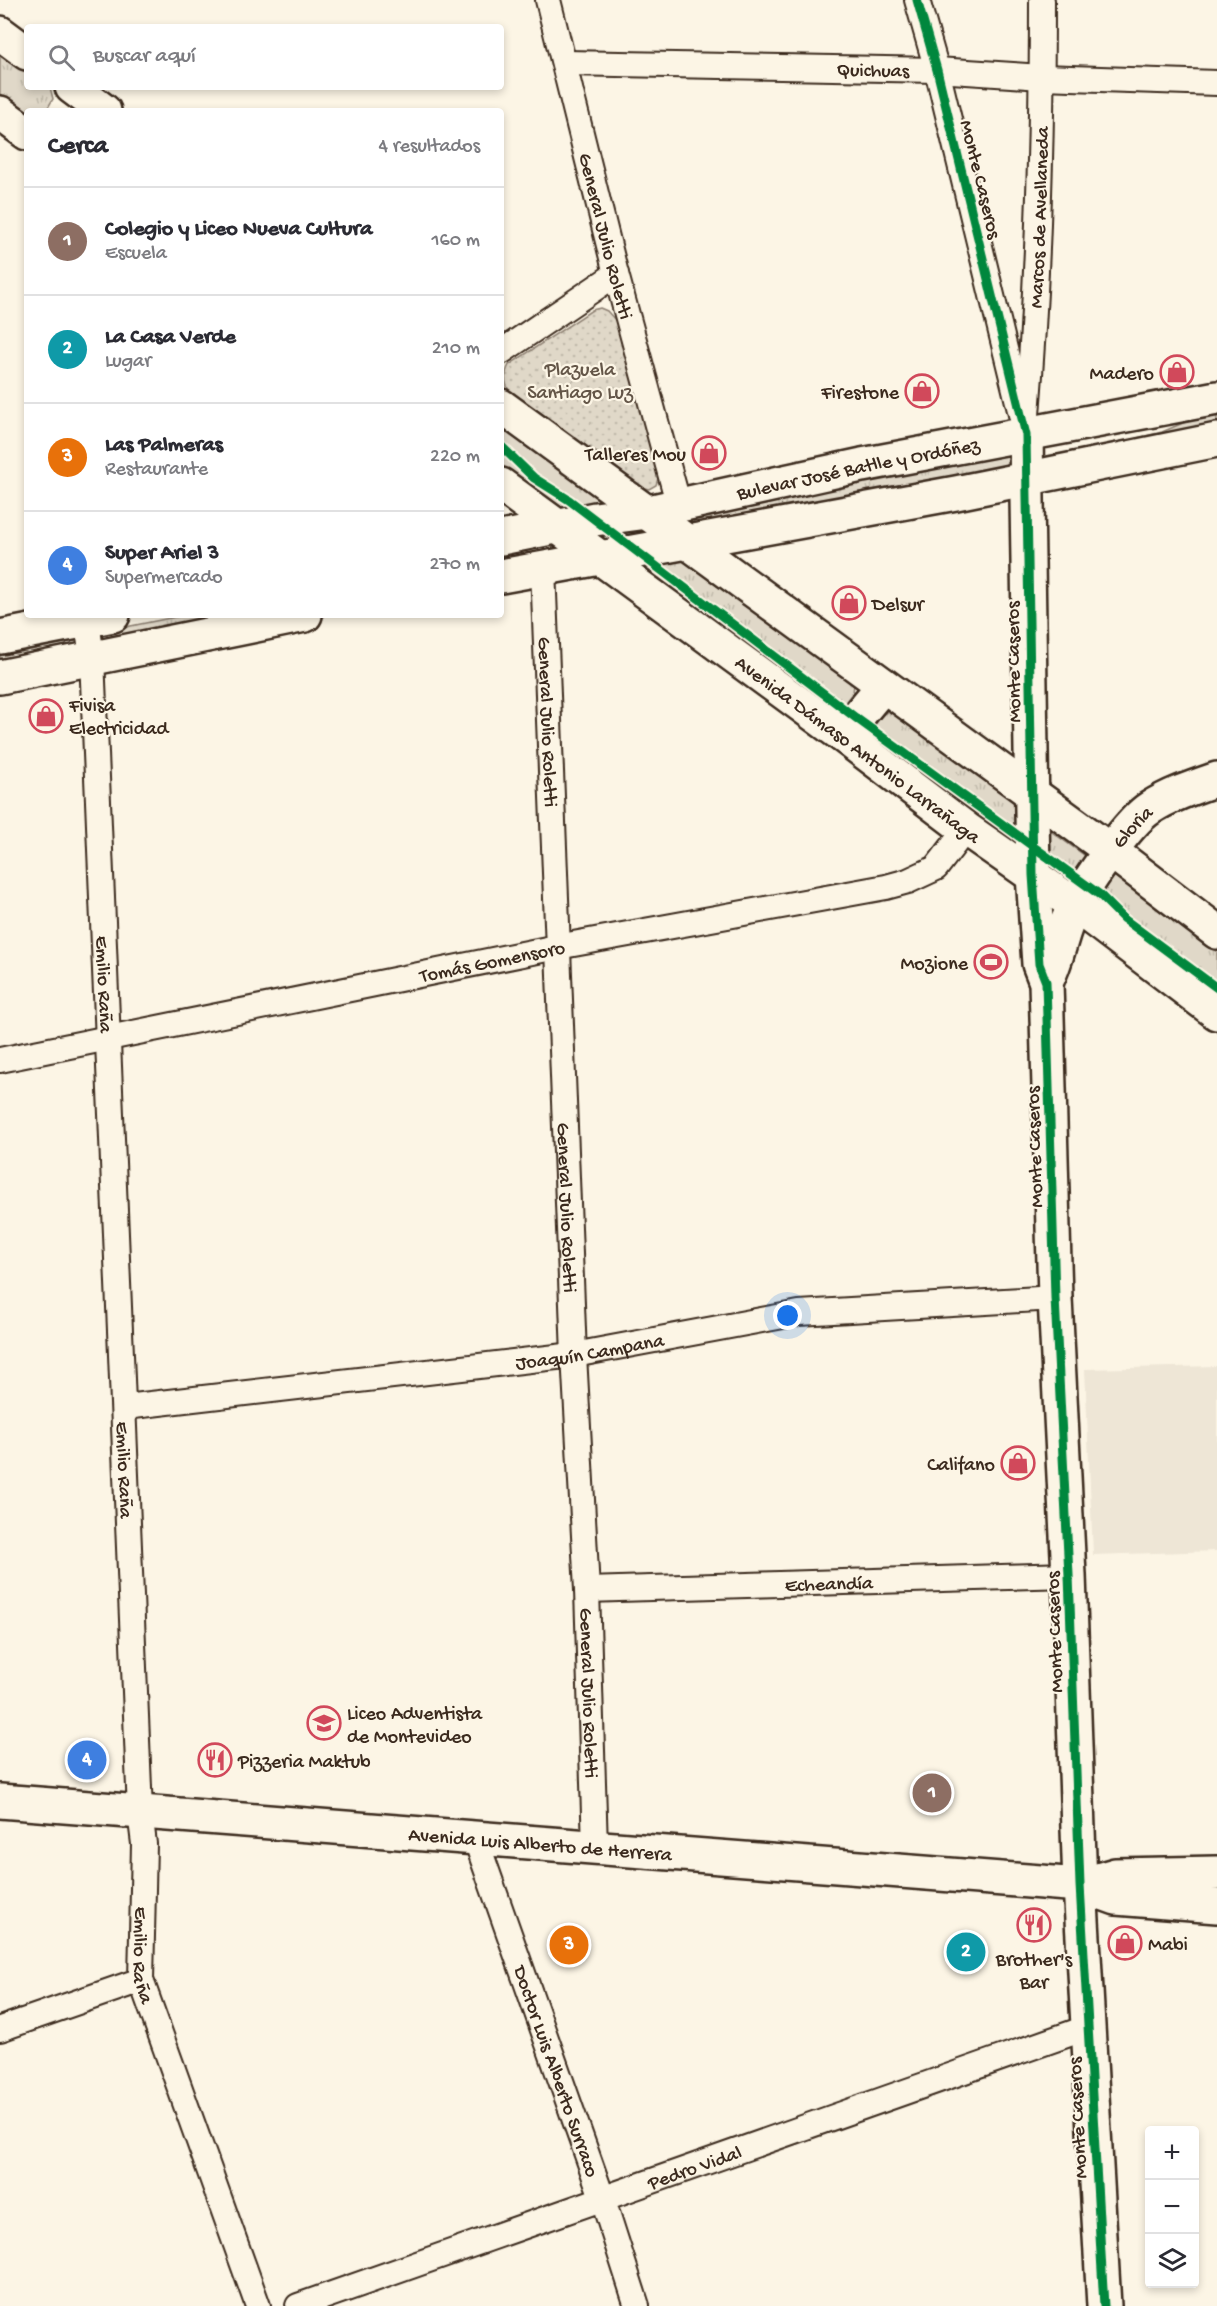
<!DOCTYPE html>
<html lang="es">
<head>
<meta charset="utf-8">
<style>
  :root { --surface:#fff; --page:#f7f7f7; --text:#2b2b33; --muted:#7c7c81; --line:#e1e1e2; --accent:#d1495b }
  body { margin:0; font-family:"Gochi Hand",sans-serif; background:var(--page); color:var(--text) }
  .controls { position:absolute; right:18px; bottom:18px; display:grid; overflow:hidden; border-radius:6px; box-shadow:0 3px 9px #0003 }
  .controls button { width:54px; height:54px; display:grid; place-items:center; padding:0; border:0; border-bottom:2px solid var(--line); background:var(--surface); color:var(--text); font:30px sans-serif }
  .you { position:absolute; left:788px; top:1316px; width:21px; height:21px; margin:-15px; border:4px solid #fff; border-radius:50%; background:#1a73e8; box-shadow:0 0 0 9px #1a73e833 }
  .badge { display:grid; place-items:center; width:39px; height:39px; border-radius:50%; background:var(--accent); color:#fff; font-size:20px; font-weight:700 }
  .pin { position:absolute; translate:-50% -50%; border:3px solid #fff; box-shadow:0 2px 6px #0006 }
  .list { margin:0; padding:0; list-style:none }
  h2 { display:flex; justify-content:space-between; align-items:center; height:78px; margin:0; padding:0 24px; font-size:26px }
  h2 small { font-size:20px; font-weight:400; color:var(--muted) }
  .list li { display:grid; grid-template-columns:39px 1fr auto; gap:18px; align-items:center; box-sizing:border-box; height:108px; padding:0 24px; border-top:2px solid var(--line) }
  .list b { display:block; font-size:22px; white-space:nowrap }
  .list p { margin:0; font-size:20px; white-space:nowrap; color:var(--muted) }
  .list em { font-size:20px; font-style:normal; color:var(--muted) }
  .icon { flex:none; width:33px; height:33px; fill:none; stroke:currentColor; stroke-width:2; stroke-linecap:round; stroke-linejoin:round }
  .map { position:relative; flex:none; width:1217px; height:2306px; overflow:hidden }
  .search { position:absolute; background:var(--surface); box-shadow:0 3px 9px #0003; left:24px; top:24px; width:480px; height:66px; display:flex; align-items:center; gap:15px; box-sizing:border-box; padding:0 21px; border-radius:6px; color:var(--muted); font-size:22px }
  .panel { position:absolute; background:var(--surface); box-shadow:0 3px 9px #0003; left:24px; top:108px; width:480px; height:510px; border-radius:6px }
  .map>svg:first-child { display:block }
  .built { fill:#eee6d6 }
  .grass { fill:url(#grass-tufts); stroke:#8e8173; stroke-width:1.5 }
  .park { fill:url(#park-dots); stroke:#8e8173; stroke-width:1.5 }
  .lines { fill:none; stroke-linecap:round; stroke-linejoin:round }
  .street-casing { stroke:#3b2a1e; stroke-width:28 }
  .secondary-casing { stroke:#3b2a1e; stroke-width:38 }
  .primary-casing { stroke:#3b2a1e; stroke-width:38 }
  .street { stroke:#fcf5e5; stroke-width:24 }
  .secondary { stroke:#fcf5e5; stroke-width:33 }
  .primary { stroke:#fcf5e5; stroke-width:33 }
  .cycleway-casing { stroke:#fcf5e5; stroke-width:13 }
  .cycleway { stroke:#00873e; stroke-width:9 }
  .labels { text-anchor:middle; stroke-width:4.5; stroke-linejoin:round; paint-order:stroke }
  .street-label { font-size:20px; fill:#3b2a1e; stroke:#fcf5e5 }
  .park-label { font-size:20px; fill:#645648; stroke:#fcf5e5 }
  .poi-label { font-size:20px; fill:#3b2a1e; stroke:#fcf5e5; text-anchor:end }
</style>
</head>
<body>
<div class="map">
<svg width="1217" height="2306" viewBox="0 0 1217 2306">
  <defs>
    <pattern id="grass-tufts" width="24" height="20" patternUnits="userSpaceOnUse" patternTransform="scale(1.5)"><rect width="24" height="20" fill="#e0d8c8"/><path d="M3 7l-1-3M5 7V3M7 7l1-3M15 17l-1-3M17 17v-4M19 17l1-3" fill="none" stroke="#c1baab"/></pattern>
    <pattern id="park-dots" width="8" height="8" patternUnits="userSpaceOnUse" patternTransform="scale(1.5)"><rect width="8" height="8" fill="#e0d8c8"/><path d="M2 2h.1M6 6h.1" fill="none" stroke="#c1baab" stroke-width="1.8" stroke-linecap="round"/></pattern>
  </defs>
  <rect width="100%" height="100%" fill="#fcf5e5"/>
  <filter id="ink" filterUnits="userSpaceOnUse"><feTurbulence type="fractalNoise" baseFrequency=".0167" numOctaves="2"/><feDisplacementMap in="SourceGraphic" scale="12" xChannelSelector="R" yChannelSelector="G"/><feConvolveMatrix kernelMatrix="1 2 1 2 8 2 1 2 1" color-interpolation-filters="sRGB"/></filter>
  <g filter="url(#ink)">
    <!-- built -->
    <polygon class="built" points="1217,1366 1217,1551 1093,1555 1085,1369"/>
    <!-- grass -->
    <g class="grass">
      <polygon points="0,48 27,68 27,87 50,87 53,99 46,111 27,111 27,114 0,94"/>
      <polygon points="1217,411 1217,428 1071,454 1162,432 1190,420"/>
      <polygon points="501,419 603,500 562,508 557,507 501,465"/>
      <polygon points="1008,453 1011,454 1014,462 1008,468 695,524 693,520 699,515"/>
      <polygon points="685,560 854,684 853,692 840,709 830,710 643,569"/>
      <polygon points="185,615 248,615 109,641 106,633 111,630"/>
      <polygon points="60,641 65,641 67,645 66,649 0,663 0,653"/>
      <path d="M890 710 1016 802V846L870 737C871 728 882 713 890 710Z"/>
      <polygon points="1049,830 1084,855 1087,860 1076,886 1048,869"/>
      <polygon points="1113,875 1217,952 1217,995 1096,908 1095,899"/>
    </g>
    <!-- park -->
    <path class="park" d="M600 308 607 311 617 322 659 475 656 485 649 489 635 486 509 391C504 381 504 375 509 365L592 310Z"/>
    <g class="lines">
      <!-- street casing -->
      <g class="street-casing">
        <g id="street">
          <path id="s1" d="M548 0 616 274 679 506"/>
          <polyline points="917,0 937,70 1026,435"/>
          <path id="s2" d="M565 63 937 70 1042 77 1217 83"/>
          <polyline points="501,352 616,274"/>
          <path id="s3" d="M1027 415C1038 277 1042 139 1042 0"/>
          <path id="s4" d="M543 568 574 1355 587 1590 595 1847"/>
          <path id="s5" d="M86 615 92 657 140 1812 144 1844 141 1980 258 2306"/>
          <path id="s6" d="M0 1060 557 947 886 887 908 881 936 868 966 829"/>
          <path id="s7" d="M125 1407 574 1355 799 1313 1055 1298"/>
          <path id="s8" d="M587 1590 1069 1575"/>
          <path id="s9" d="M475 1837 603 2200 637 2306"/>
          <polyline points="0,2029 141,1980"/>
          <path id="s10" d="M298 2306 1089 2027"/>
        </g>
      </g>
      <!-- secondary casing -->
      <g class="secondary-casing">
        <g id="secondary">
          <polyline points="0,33 27,53"/>
          <polyline points="72,87 104,111"/>
          <polyline points="0,113 27,133"/>
          <polyline points="501,406 1111,851 1217,932"/>
          <polyline points="1026,435 1033,875 1039,964 1046,982 1055,1298 1069,1575 1080,1885 1104,2306"/>
          <path id="s11" d="M501 485 842 735 966 829 1075 905 1217 1013"/>
          <polyline points="842,735 883,686"/>
          <path id="s12" d="M1046 982C1059 958 1061 929 1075 905 1087 882 1129 821 1150 808 1170 795 1194 787 1217 779"/>
          <path id="s13" d="M0 1801 1080 1885 1116 1898 1217 1906"/>
          <polyline points="1080,1885 1115,1875 1217,1873"/>
        </g>
      </g>
      <!-- primary casing -->
      <g class="primary-casing">
        <g id="primary">
          <path id="s14" d="M501 538 595 519 648 512 862 465 1217 398"/>
          <polyline points="501,576 956,493 1217,440"/>
          <polyline points="0,637 113,615"/>
          <polyline points="0,677 305,615"/>
        </g>
      </g>
      <!-- street -->
      <use href="#street" class="street"/>
      <!-- secondary -->
      <use href="#secondary" class="secondary"/>
      <!-- primary -->
      <use href="#primary" class="primary"/>
      <!-- cycleway casing -->
      <g class="cycleway-casing">
        <g id="cycleway">
          <polyline points="917,0 937,70 1026,435 1033,875 1039,964 1046,982 1055,1298 1069,1575 1080,1885 1104,2306"/>
          <polyline points="501,446 534,478 569,500 856,718 1100,895 1124,919 1217,988"/>
        </g>
      </g>
      <!-- cycleway -->
      <use href="#cycleway" class="cycleway"/>
    </g>
  </g>
  <!-- icons -->
  <defs>
    <g id="shop-ring" transform="scale(1.725)"><circle r="9.5" fill="#fcf5e5" stroke="#d1495b" stroke-width="1.5"/><path d="M-5-2.5h2.3a2.7 3.5 0 0 1 5.4 0H5L5.5 6h-11ZM-1.5-2.5h3a1.5 2.3 0 0 0-3 0Z" fill="#d1495b"/></g>
    <g id="stadium-ring" transform="scale(1.725)"><circle r="9.5" fill="#fcf5e5" stroke="#d1495b" stroke-width="1.5"/><path d="M0-5a6.5 5 0 1 0 0 10a6.5 5 0 1 0 0-10ZM-3.5-1.8h7v3.6h-7Z" fill="#d1495b"/></g>
    <g id="school-ring" transform="scale(1.725)"><circle r="9.5" fill="#fcf5e5" stroke="#d1495b" stroke-width="1.5"/><path d="M0-5L7-2L0 1L-7-2ZM-4 1L0 2.5L4 1V4Q0 6-4 4Z" fill="#d1495b"/></g>
    <g id="restaurant-ring" transform="scale(1.725)"><circle r="9.5" fill="#fcf5e5" stroke="#d1495b" stroke-width="1.5"/><path d="M-5-6h1v4h1v-4h1v4h1v-4h1v5L-1.5 .5V6h-2V.5L-5-1ZM5-6V6H3V1.5H1.5Q1.5-4 5-6Z" fill="#d1495b"/></g>
  </defs>
  <g fill-rule="evenodd">
    <use href="#shop-ring" x="1177" y="372"/>
    <use href="#shop-ring" x="922" y="391"/>
    <use href="#shop-ring" x="709" y="453"/>
    <use href="#shop-ring" x="849" y="603"/>
    <use href="#shop-ring" x="46" y="716"/>
    <use href="#stadium-ring" x="991" y="962"/>
    <use href="#shop-ring" x="1018" y="1463"/>
    <use href="#school-ring" x="324" y="1723"/>
    <use href="#restaurant-ring" x="215" y="1760"/>
    <use href="#restaurant-ring" x="1034" y="1925"/>
    <use href="#shop-ring" x="1125" y="1943"/>
  </g>
  <g class="labels">
    <!-- street labels -->
    <g class="street-label">
      <text dy="7" stroke="none"><textPath href="#s2" startOffset="308">Quichuas</textPath></text>
      <text transform="translate(982 179) rotate(76)" y="7">Monte Caseros</text>
      <text dy="7" stroke="none"><textPath href="#s3" startOffset="198">Marcos de Avellaneda</textPath></text>
      <text dy="7" stroke="none"><textPath href="#s1" startOffset="243">General Julio Roletti</textPath></text>
      <text dy="7" stroke="none"><textPath href="#s14" startOffset="364">Bulevar José Batlle y Ordóñez</textPath></text>
      <text transform="translate(1012 662) rotate(-91)" y="7">Monte Caseros</text>
      <text dy="7" stroke="none"><textPath href="#s4" startOffset="154">General Julio Roletti</textPath></text>
      <text dy="7" stroke="none"><textPath href="#s11" startOffset="444">Avenida Dámaso Antonio Larrañaga</textPath></text>
      <text dy="7" stroke="none"><textPath href="#s12" startOffset="180">Gloria</textPath></text>
      <text dy="7" stroke="none"><textPath href="#s6" startOffset="502">Tomás Gomensoro</textPath></text>
      <text dy="7" stroke="none"><textPath href="#s5" startOffset="370">Emilio Raña</textPath></text>
      <text transform="translate(1033 1147) rotate(-92)" y="7">Monte Caseros</text>
      <text dy="7" stroke="none"><textPath href="#s4" startOffset="640">General Julio Roletti</textPath></text>
      <text dy="7" stroke="none"><textPath href="#s7" startOffset="468">Joaquín Campana</textPath></text>
      <text dy="7" stroke="none"><textPath href="#s5" startOffset="856">Emilio Raña</textPath></text>
      <text dy="7" stroke="none"><textPath href="#s8" startOffset="242">Echeandía</textPath></text>
      <text transform="translate(1053 1632) rotate(-92)" y="7">Monte Caseros</text>
      <text dy="7" stroke="none"><textPath href="#s4" startOffset="1126">General Julio Roletti</textPath></text>
      <text dy="7" stroke="none"><textPath href="#s13" startOffset="542">Avenida Luis Alberto de Herrera</textPath></text>
      <text dy="7" stroke="none"><textPath href="#s5" startOffset="1342">Emilio Raña</textPath></text>
      <text dy="7" stroke="none"><textPath href="#s9" startOffset="248">Doctor Luis Alberto Surraco</textPath></text>
      <text transform="translate(1076 2118) rotate(-93)" y="7">Monte Caseros</text>
      <text dy="7" stroke="none"><textPath href="#s10" startOffset="420">Pedro Vidal</textPath></text>
    </g>
    <!-- park labels -->
    <g class="park-label">
      <text x="580" y="375">Plazuela<tspan x="580" dy="23">Santiago Luz</tspan></text>
    </g>
    <!-- poi labels -->
    <g class="poi-label">
      <text x="1154" y="379">Madero</text>
      <text x="899" y="398">Firestone</text>
      <text x="686" y="460">Talleres Mou</text>
      <text x="872" y="610" text-anchor="start">Delsur</text>
      <text x="69" y="711" text-anchor="start">Fivisa<tspan x="69" dy="23">Electricidad</tspan></text>
      <text x="968" y="969">Mozione</text>
      <text x="995" y="1470">Califano</text>
      <text x="347" y="1719" text-anchor="start">Liceo Adventista<tspan x="347" dy="23">de Montevideo</tspan></text>
      <text x="238" y="1767" text-anchor="start">Pizzeria Maktub</text>
      <text x="1148" y="1950" text-anchor="start">Mabi</text>
      <text x="1034" y="1965" text-anchor="middle">Brother's<tspan x="1034" dy="23">Bar</tspan></text>
    </g>
  </g>
</svg>
<div class="controls">
<button>+</button>
<button>−</button>
<button><svg class="icon" aria-label="layers" viewBox="0 0 24 24"><path d="M12 4l9 5-9 5-9-5zM3 14l9 5 9-5"/></svg></button>
</div>
<div class="you"></div>
<div class="pin badge" style="left:932px;top:1793px;background:#8d6e63">1</div>
<div class="pin badge" style="left:966px;top:1952px;background:#0f9aa8">2</div>
<div class="pin badge" style="left:569px;top:1945px;background:#e8710a">3</div>
<div class="pin badge" style="left:87px;top:1760px;background:#3f7fe0">4</div>
<div class="search"><svg class="icon" aria-label="search" viewBox="0 0 24 24"><circle cx="10" cy="10" r="6"/><path d="M15 15l6 6"/></svg>Buscar aquí</div>
<section class="panel">
<h2>Cerca<small>4 resultados</small></h2>
<ul class="list">
<li><span class="badge" style="background:#8d6e63">1</span><div><b>Colegio y Liceo Nueva Cultura</b><p>Escuela</p></div><em>160 m</em></li>
<li><span class="badge" style="background:#0f9aa8">2</span><div><b>La Casa Verde</b><p>Lugar</p></div><em>210 m</em></li>
<li><span class="badge" style="background:#e8710a">3</span><div><b>Las Palmeras</b><p>Restaurante</p></div><em>220 m</em></li>
<li><span class="badge" style="background:#3f7fe0">4</span><div><b>Super Ariel 3</b><p>Supermercado</p></div><em>270 m</em></li>
</ul>
</section>
</div>
</body>
</html>
